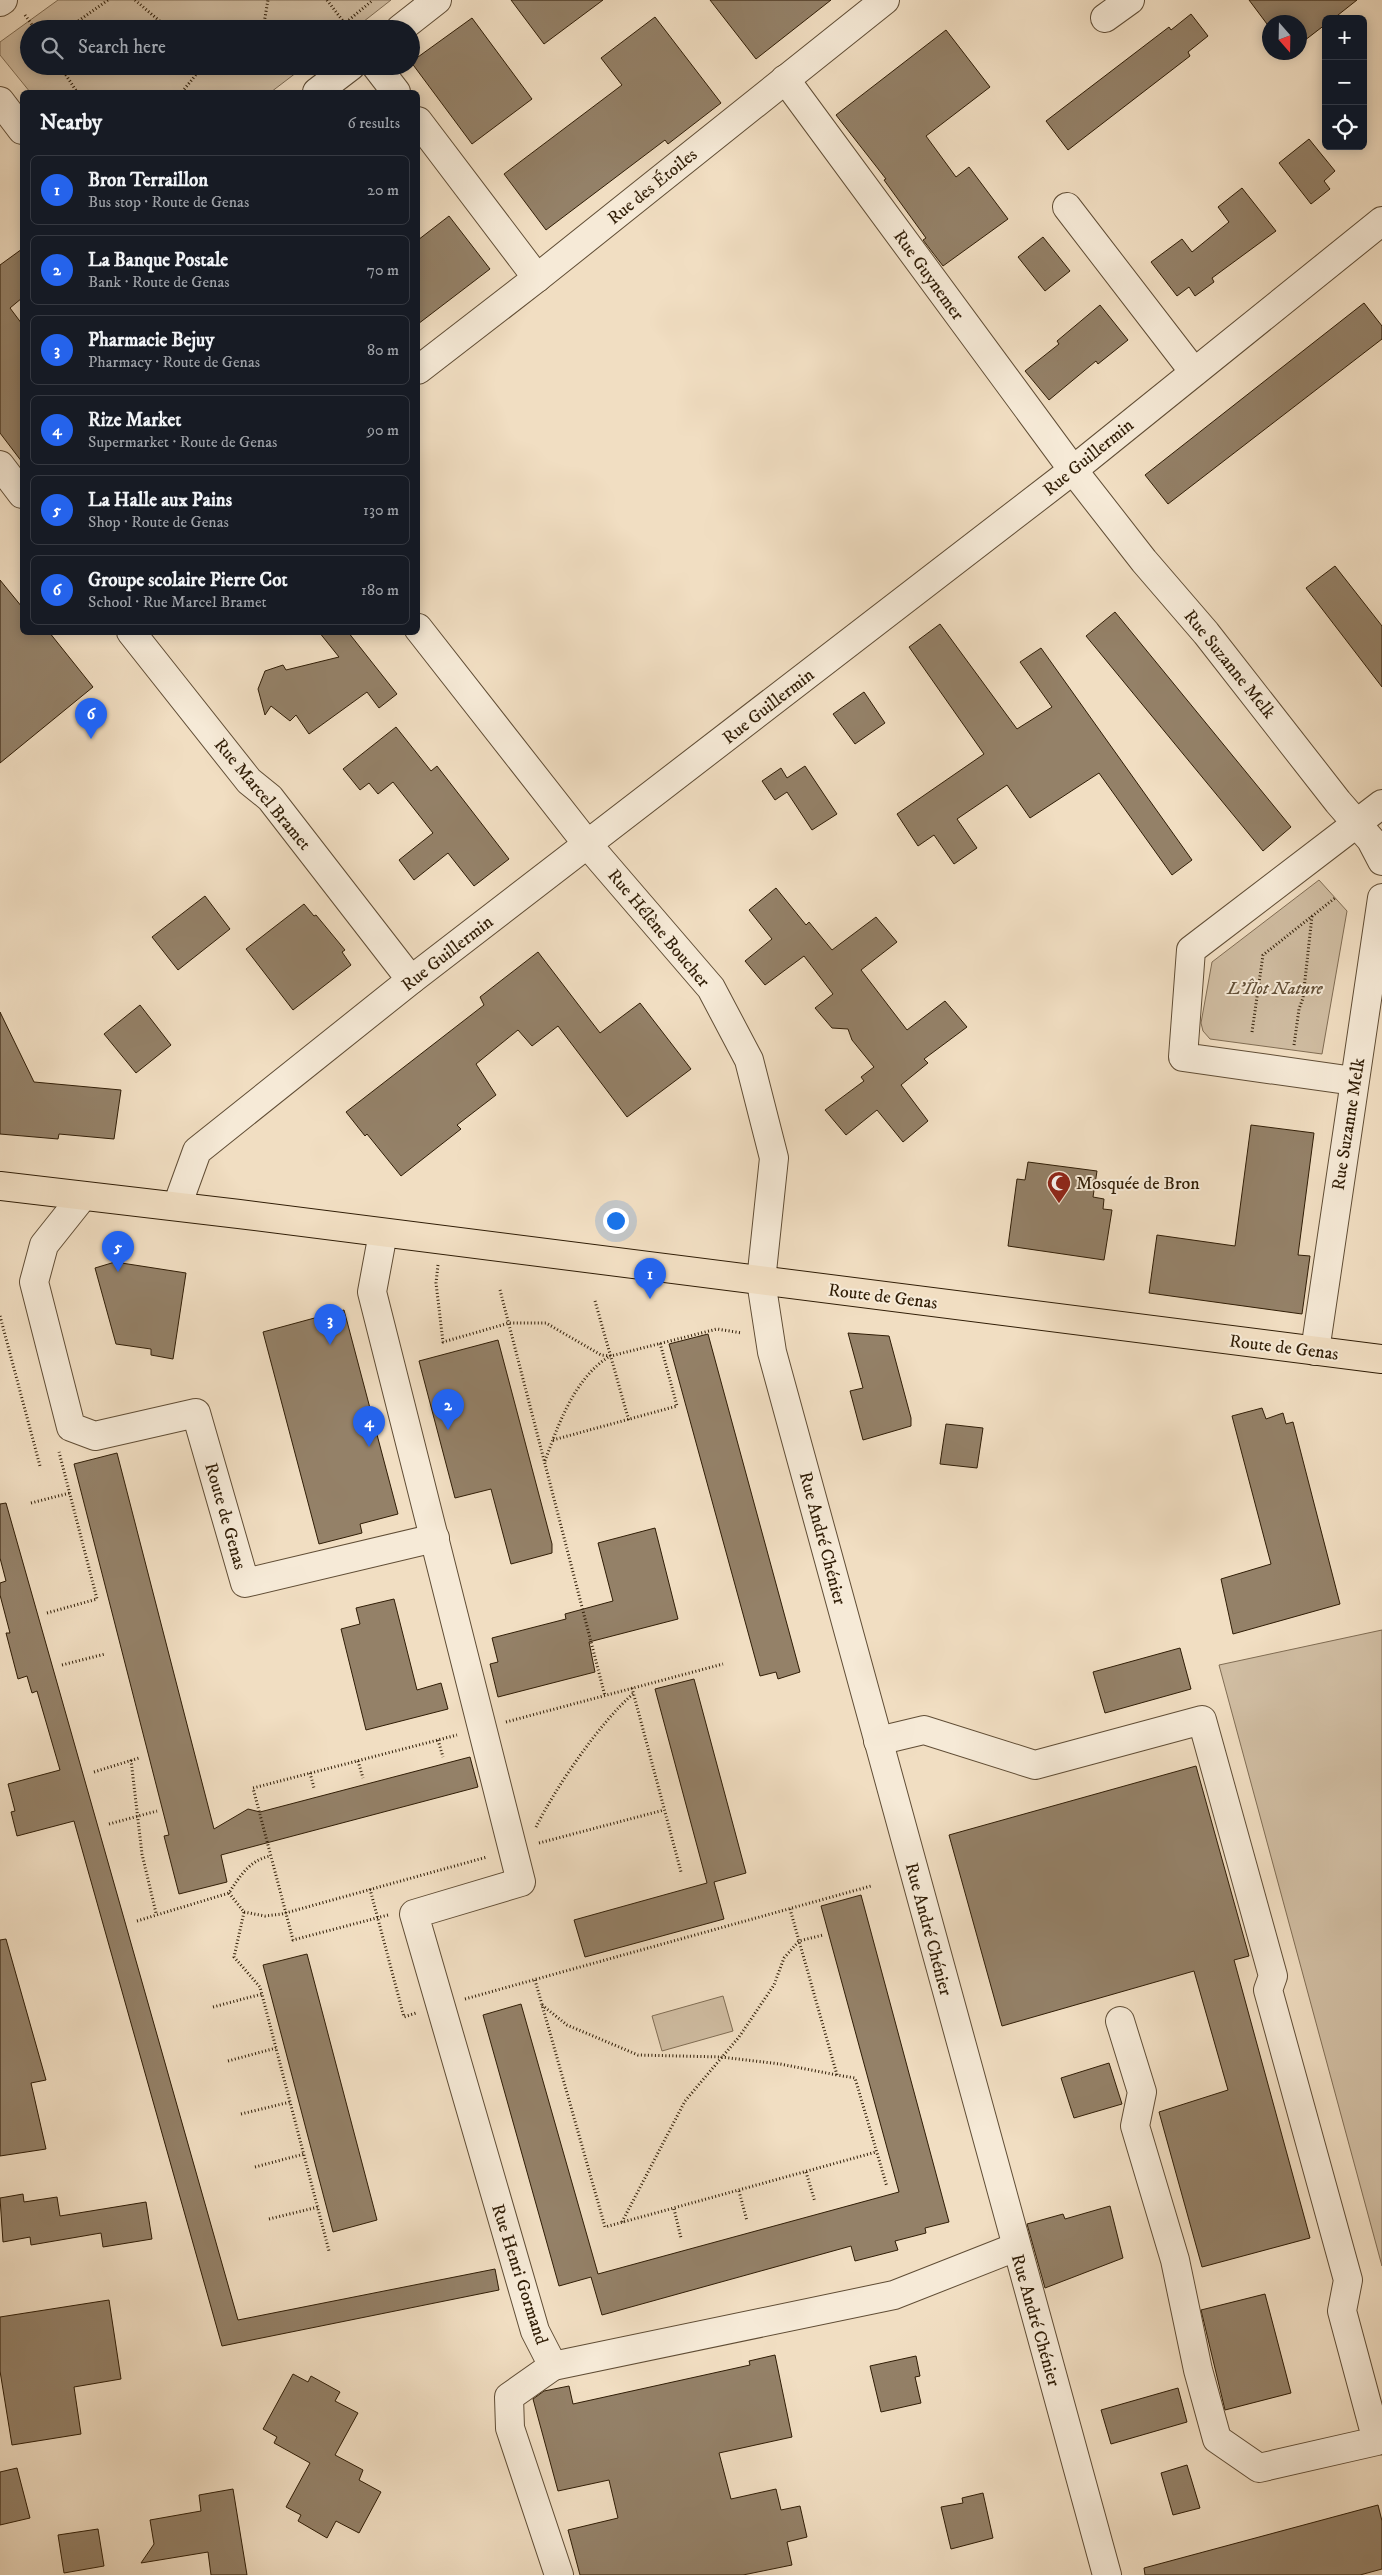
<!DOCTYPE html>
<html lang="en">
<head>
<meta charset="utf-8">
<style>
  :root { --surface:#171b24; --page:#242831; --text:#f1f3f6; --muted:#9ea1a6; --line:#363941; --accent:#2563eb }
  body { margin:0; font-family:"IM FELL DW Pica",serif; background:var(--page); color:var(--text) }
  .controls { position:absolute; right:15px; top:15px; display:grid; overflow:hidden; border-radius:8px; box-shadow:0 2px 12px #0003 }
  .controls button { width:45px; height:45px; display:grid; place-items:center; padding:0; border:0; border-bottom:1px solid var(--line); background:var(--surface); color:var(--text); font:25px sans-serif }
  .compass { position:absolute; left:1262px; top:15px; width:45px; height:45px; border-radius:50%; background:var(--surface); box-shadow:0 2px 12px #0003; rotate:160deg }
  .you { position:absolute; left:615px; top:1220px; width:18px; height:18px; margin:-12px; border:4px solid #fff; border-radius:50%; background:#1a73e8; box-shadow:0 0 0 8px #1a73e833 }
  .badge { display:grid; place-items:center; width:32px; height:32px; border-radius:50%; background:var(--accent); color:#fff; font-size:16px; font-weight:700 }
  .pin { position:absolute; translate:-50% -41px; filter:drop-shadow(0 1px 2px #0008) }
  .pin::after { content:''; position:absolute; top:26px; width:18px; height:15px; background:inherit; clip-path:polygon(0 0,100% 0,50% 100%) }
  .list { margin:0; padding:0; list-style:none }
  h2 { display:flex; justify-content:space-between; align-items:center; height:65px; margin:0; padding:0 20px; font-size:21px }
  h2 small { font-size:16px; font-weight:400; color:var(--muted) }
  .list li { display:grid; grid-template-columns:32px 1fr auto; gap:15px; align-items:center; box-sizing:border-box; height:70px; margin:0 10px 10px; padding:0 10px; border:1px solid var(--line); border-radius:8px }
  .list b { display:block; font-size:19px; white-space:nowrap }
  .list p { margin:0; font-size:16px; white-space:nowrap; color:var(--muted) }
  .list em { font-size:16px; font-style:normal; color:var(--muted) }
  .icon { flex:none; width:28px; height:28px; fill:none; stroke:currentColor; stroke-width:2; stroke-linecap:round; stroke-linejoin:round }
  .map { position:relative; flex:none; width:1382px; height:2575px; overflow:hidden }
  .search { position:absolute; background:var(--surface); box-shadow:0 2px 12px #0003; left:20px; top:20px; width:400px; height:55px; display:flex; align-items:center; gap:12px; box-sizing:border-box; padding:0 18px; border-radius:28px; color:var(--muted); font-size:19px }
  .panel { position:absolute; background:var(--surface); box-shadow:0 2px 12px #0003; left:20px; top:90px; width:400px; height:545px; border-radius:8px }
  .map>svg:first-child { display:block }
  .green { fill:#d0bda2; stroke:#806d54 }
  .building { fill:#948168; stroke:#301d06 }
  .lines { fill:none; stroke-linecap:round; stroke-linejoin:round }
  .minor-casing { stroke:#604d35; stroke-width:30 }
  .major-casing { stroke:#301d06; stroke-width:30 }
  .path { stroke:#301d06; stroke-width:3; stroke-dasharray:1 2.5; stroke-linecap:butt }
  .minor { stroke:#f6ead7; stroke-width:28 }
  .major { stroke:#f1dec2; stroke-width:28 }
  .labels { text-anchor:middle; stroke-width:4; stroke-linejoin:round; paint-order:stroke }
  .street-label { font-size:18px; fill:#301d06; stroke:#f6ead7 }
  .park-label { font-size:18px; font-style:italic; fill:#604d35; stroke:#f6ead7 }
  .poi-label { font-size:18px; fill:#301d06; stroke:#f6ead7; text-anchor:start }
</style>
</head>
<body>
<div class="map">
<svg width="1382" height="2575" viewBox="0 0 1382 2575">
  <rect width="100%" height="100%" fill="#f1dec2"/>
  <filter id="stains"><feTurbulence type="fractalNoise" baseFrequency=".004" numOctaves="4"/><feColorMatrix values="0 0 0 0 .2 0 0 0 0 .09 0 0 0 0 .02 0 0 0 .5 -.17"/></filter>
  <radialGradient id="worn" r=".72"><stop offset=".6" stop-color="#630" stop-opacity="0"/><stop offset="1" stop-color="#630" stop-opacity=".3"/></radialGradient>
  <!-- green -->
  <g class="green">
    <polygon points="58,0 391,0 354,29 29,29 29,66 305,66 271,92 30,92 0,55 0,42"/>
    <polygon points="1319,880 1347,911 1322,1054 1210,1039 1203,1031 1201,1023 1212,962"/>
    <polygon points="1382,1630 1382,2266 1219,1665"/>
    <polygon points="723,1996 733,2031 662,2051 652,2016"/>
  </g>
  <!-- building -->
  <g class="building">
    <polygon points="511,0 603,0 544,44"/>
    <polygon points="710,0 831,0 756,59"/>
    <polygon points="1249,0 1357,0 1333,19 1326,19 1326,24 1300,44 1300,22 1270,22 1270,28"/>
    <polygon points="1191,14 1208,36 1188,52 1190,56 1068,150 1046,121 1169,27 1171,30"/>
    <polygon points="655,17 721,103 668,144 665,140 546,230 504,174 622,85 601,58"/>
    <polygon points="472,18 532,99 472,144 411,62"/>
    <polygon points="946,30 990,87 926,136 956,177 969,167 1008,219 943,266 923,240 926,238 884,180 886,179 836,115"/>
    <polygon points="1309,139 1335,171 1324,181 1330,189 1311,204 1279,163"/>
    <polygon points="1242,188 1276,231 1212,278 1214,282 1195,296 1189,287 1177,296 1151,262 1182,239 1192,252 1229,222 1218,207"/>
    <polygon points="449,216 490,269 418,324 418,240"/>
    <polygon points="1043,237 1070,271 1045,291 1018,257"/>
    <polygon points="22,249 22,298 10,308 22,324 22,462 0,433 0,265"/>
    <polygon points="1364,303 1382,326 1382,339 1168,504 1145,475"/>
    <polygon points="1100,305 1128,340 1098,364 1096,361 1049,400 1025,371 1059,344 1057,341"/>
    <polygon points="1335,566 1382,626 1382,687 1306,588"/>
    <polygon points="0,580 22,607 22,632 49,632 93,687 0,763"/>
    <polygon points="1115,612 1291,827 1263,851 1086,636"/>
    <polygon points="940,624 1017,729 1052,707 1020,662 1041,648 1192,860 1172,875 1099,773 1030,818 1007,785 957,819 977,848 954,864 934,835 918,846 897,814 984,754 909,647"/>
    <polygon points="319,632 348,632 397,694 379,708 367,692 309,734 296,715 290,721 271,706 265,715 258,689 265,671 283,665 286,670 339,657"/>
    <polygon points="864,692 885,723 855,744 833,714"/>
    <polygon points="396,727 431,771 437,766 509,859 474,886 448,853 414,880 399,860 433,833 393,782 378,794 369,783 360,790 343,769"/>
    <polygon points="805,766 837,814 812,830 787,792 775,800 762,781 781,768 787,778"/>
    <polygon points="776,888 806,925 809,922 832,950 876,917 897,942 861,970 907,1030 945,1001 967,1027 924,1059 928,1063 901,1085 928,1121 903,1142 877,1110 846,1135 825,1110 864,1081 861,1077 874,1067 852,1040 848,1029 832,1028 815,1008 833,994 804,956 765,985 745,961 772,939 749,910"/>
    <polygon points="205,896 230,929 178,970 152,937"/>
    <polygon points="304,904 314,916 316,915 345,950 342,952 351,965 293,1010 246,949"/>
    <polygon points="538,952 600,1033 640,1003 691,1069 627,1117 558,1026 532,1046 518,1030 476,1064 496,1095 457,1125 461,1129 401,1176 367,1134 365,1136 346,1112 484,1005 480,997"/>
    <polygon points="140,1005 171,1045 136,1073 104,1034"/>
    <polygon points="0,1012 34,1082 121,1090 114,1139 59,1134 58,1139 0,1134"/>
    <polygon points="1251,1125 1314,1133 1298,1255 1310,1256 1302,1314 1149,1293 1157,1235 1235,1246"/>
    <polygon points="1028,1162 1097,1171 1093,1197 1104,1199 1103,1209 1112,1210 1104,1260 1008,1246 1017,1179 1025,1180"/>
    <polygon points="115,1262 186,1273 173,1359 151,1355 151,1349 116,1344 95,1268"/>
    <polygon points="344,1310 398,1514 360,1524 362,1533 319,1544 263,1332"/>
    <polygon points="848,1333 889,1336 911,1418 911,1426 863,1440 850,1391 863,1388"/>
    <polygon points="708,1334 800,1672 778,1679 776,1672 760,1676 669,1344"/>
    <polygon points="498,1340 552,1544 552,1553 511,1564 491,1489 455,1498 419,1361"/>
    <polygon points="1262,1408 1266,1419 1283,1413 1286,1424 1293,1422 1340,1604 1233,1634 1221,1579 1271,1564 1232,1416"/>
    <polygon points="946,1424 983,1428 977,1468 940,1464"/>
    <polygon points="117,1453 214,1829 248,1809 260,1812 470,1757 478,1787 221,1855 227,1882 179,1894 164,1836 169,1835 74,1464"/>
    <polygon points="6,1503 238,2320 495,2269 499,2290 222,2346 74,1821 17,1836 11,1812 15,1811 8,1784 60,1770 37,1691 32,1693 27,1676 18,1679 6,1633 10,1633 0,1595 0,1583 6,1581 0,1558 0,1504"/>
    <polygon points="655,1528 678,1619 589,1642 595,1672 498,1697 490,1664 498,1662 492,1638 566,1619 565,1614 613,1601 598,1543"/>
    <polygon points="394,1599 417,1690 441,1683 448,1709 366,1730 341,1629 360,1624 356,1608"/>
    <polygon points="1180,1648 1191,1689 1105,1713 1093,1672"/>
    <polygon points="694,1679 746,1873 714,1882 724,1919 585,1957 574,1920 707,1883 655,1689"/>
    <polygon points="1196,1766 1249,1956 1234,1960 1310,2238 1202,2267 1159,2112 1228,2090 1194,1971 1002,2026 949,1835"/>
    <polygon points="861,1895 949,2222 925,2228 926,2233 895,2241 898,2250 855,2261 851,2246 602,2315 591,2277 559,2286 483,2015 521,2004 598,2274 899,2192 821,1906"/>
    <polygon points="6,1939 46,2080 31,2083 46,2149 0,2156 0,1940"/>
    <polygon points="307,1954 377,2220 333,2232 263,1965"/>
    <polygon points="1109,2063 1122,2104 1074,2118 1061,2078"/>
    <polygon points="23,2194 24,2202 57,2197 60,2216 146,2202 152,2239 103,2247 101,2233 31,2245 30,2237 3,2242 0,2198"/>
    <polygon points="1110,2206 1123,2258 1045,2288 1027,2224 1063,2214 1065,2219"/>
    <polygon points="1265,2294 1291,2393 1225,2410 1201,2310"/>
    <polygon points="109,2300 121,2379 74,2387 81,2434 12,2445 0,2371 0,2317"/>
    <polygon points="775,2355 792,2437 719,2453 731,2499 776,2489 781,2510 800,2506 807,2537 787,2542 792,2565 743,2575 580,2575 568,2530 618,2518 609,2480 558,2491 533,2399 544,2391 569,2386 573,2404 750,2365 749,2361"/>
    <polygon points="916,2356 920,2376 915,2377 921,2403 881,2412 870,2366"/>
    <polygon points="293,2374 308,2382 311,2376 340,2392 335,2401 358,2413 335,2455 363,2470 359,2480 381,2492 359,2533 336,2521 327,2538 298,2521 301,2515 286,2507 310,2463 274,2443 277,2437 263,2429"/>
    <polygon points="1178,2388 1187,2422 1111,2444 1101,2410"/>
    <polygon points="1187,2465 1200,2508 1173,2515 1161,2473"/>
    <polygon points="17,2468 30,2518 0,2525 0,2472"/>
    <polygon points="233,2489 247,2575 211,2575 208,2552 141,2563 154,2544 150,2520 201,2511 199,2495"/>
    <polygon points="983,2493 993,2538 951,2549 941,2507 963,2503 962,2498"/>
    <polygon points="1378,2505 1382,2521 1382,2569 1360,2575 1145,2575 1144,2568"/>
    <polygon points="98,2529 104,2566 64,2573 58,2535"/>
  </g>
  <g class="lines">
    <!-- minor casing -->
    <g class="minor-casing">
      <g id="minor">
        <polyline points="0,2 3,0"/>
        <polyline points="1105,18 1130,0"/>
        <polyline points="400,29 437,0"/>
        <polyline points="376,66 396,92"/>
        <polyline points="785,79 1073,470 1144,561 1206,633 1338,802 1371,840 1382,861"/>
        <polyline points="317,92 351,66"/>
        <polyline points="0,101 22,130"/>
        <polyline points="418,121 537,278"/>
        <polyline points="1067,207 1194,372"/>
        <polyline points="418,370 537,278 885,0"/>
        <polyline points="0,465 22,494"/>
        <polyline points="418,628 588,845 711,988 749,1060 774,1158 761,1281 772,1352 1107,2575"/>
        <polyline points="131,632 249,781 270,798 411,980"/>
        <polyline points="1354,1081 1183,1057 1191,950 1382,804"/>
        <polyline points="83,1196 44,1245 34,1282 71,1427 95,1436 196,1413 245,1583 435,1538"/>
        <polyline points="177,1206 197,1151 411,980 1073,470 1382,221"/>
        <polyline points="383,1233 372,1292 521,1882 414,1914 535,2331 553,2366 894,2295 1016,2247"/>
        <polyline points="1315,1351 1382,898"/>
        <polyline points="878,1741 924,1730 1035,1765 1202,1720 1273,1976 1268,1990 1348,2280 1342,2311 1377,2441 1259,2468 1217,2439 1198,2370 1175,2260 1135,2126 1142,2092 1120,2021"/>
        <polyline points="553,2366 509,2397 510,2428 559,2575"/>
      </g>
    </g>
    <!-- major casing -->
    <g class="major-casing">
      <polyline id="major" points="0,1186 239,1214 1382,1359"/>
    </g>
    <!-- path -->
    <g class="path">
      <polyline points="135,0 169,29"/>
      <polyline points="327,0 349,29"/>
      <polyline points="25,15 35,29"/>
      <polyline points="67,29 108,0"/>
      <polyline points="263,29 268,0"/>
      <polyline points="338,29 373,0"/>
      <polyline points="60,66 77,92"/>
      <polyline points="182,92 203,66"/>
      <polyline points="1252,1032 1263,955 1335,898"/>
      <polyline points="1294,1045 1299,1009 1303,998 1312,916"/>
      <polyline points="438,1265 436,1283 443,1342 509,1323 546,1323 601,1355 611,1356 717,1329 742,1333"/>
      <polyline points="500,1290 605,1696"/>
      <polyline points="595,1301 629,1421"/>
      <polyline points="0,1316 40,1466"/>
      <polyline points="553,1440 677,1406 660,1343"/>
      <path d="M545 1461C558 1425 575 1377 610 1356"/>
      <polyline points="31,1503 70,1493"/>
      <polyline points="47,1613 97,1599 59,1452"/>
      <polyline points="62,1665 105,1654"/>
      <polyline points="632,1688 681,1872"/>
      <polyline points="506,1722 723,1664"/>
      <polyline points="438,1740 443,1757"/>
      <polyline points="131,1760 142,1854 156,1913"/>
      <polyline points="358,1761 363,1778"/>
      <polyline points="94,1772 139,1758"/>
      <polyline points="310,1773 314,1788"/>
      <polyline points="109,1824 157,1811"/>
      <path d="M536 1827C556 1787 600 1722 634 1693"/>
      <polyline points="539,1843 664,1810"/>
      <polyline points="370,1889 404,2017 416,2013"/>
      <polyline points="229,1893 244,1912 234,1957 260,1987 329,2251"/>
      <polyline points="790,1909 837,2075 855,2078 887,2187"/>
      <polyline points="244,1912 265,1916 282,1914 487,1857"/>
      <polyline points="388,1915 293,1940 253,1788 457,1735"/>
      <path d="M137 1921 229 1893C239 1877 250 1860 270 1856"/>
      <polyline points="535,1980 605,2227 876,2152"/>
      <polyline points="465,1999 871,1886"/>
      <polyline points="542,2005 567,2025 638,2055 721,2057 780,2064 837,2075"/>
      <polyline points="213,2007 262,1994"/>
      <polyline points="228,2061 276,2048"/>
      <polyline points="241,2114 290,2102"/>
      <polyline points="255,2167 304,2154"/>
      <polyline points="806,2172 815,2202"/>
      <polyline points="739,2191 747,2221"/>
      <polyline points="674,2209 681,2238"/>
      <polyline points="269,2219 318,2207"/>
      <polyline points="622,2222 685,2101 739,2037 774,1985 784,1958 799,1941 823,1935"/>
    </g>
    <!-- minor -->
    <use href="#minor" class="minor"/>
    <!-- major -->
    <use href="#major" class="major"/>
  </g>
  <!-- icons -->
  <defs>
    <g id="mosque-pin" transform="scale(1.25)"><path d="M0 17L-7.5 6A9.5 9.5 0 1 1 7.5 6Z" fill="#8f2418" stroke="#f6ead7"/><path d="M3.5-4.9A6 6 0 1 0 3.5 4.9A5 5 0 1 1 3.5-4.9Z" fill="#fff"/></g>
  </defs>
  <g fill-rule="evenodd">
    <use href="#mosque-pin" x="1059" y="1183"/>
  </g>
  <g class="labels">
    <!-- street labels -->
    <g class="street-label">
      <text transform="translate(652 186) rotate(-39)" y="6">Rue des Étoiles</text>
      <text transform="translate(929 275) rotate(54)" y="6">Rue Guynemer</text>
      <text transform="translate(1088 457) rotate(-39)" y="6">Rue Guillermin</text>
      <text transform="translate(1230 664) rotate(51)" y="6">Rue Suzanne Melk</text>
      <text transform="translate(768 706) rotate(-38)" y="6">Rue Guillermin</text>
      <text transform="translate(263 794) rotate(50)" y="6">Rue Marcel Bramet</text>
      <text transform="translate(659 928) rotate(50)" y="6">Rue Hélène Boucher</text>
      <text transform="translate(447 953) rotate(-38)" y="6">Rue Guillermin</text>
      <text transform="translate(1348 1124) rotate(-81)" y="6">Rue Suzanne Melk</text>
      <text transform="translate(883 1296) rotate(7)" y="6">Route de Genas</text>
      <text transform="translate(1284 1347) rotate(7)" y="6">Route de Genas</text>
      <text transform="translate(226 1516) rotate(74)" y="6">Route de Genas</text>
      <text transform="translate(823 1538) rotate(75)" y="6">Rue André Chénier</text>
      <text transform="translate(929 1929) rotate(75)" y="6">Rue André Chénier</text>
      <text transform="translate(520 2274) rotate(72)" y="6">Rue Henri Gormand</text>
      <text transform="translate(1036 2320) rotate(74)" y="6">Rue André Chénier</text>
    </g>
    <!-- park labels -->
    <g class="park-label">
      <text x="1275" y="994">L'Îlot Nature</text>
    </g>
    <!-- poi labels -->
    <g class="poi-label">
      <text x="1076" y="1189">Mosquée de Bron</text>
    </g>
  </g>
  <rect width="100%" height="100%" filter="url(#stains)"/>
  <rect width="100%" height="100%" fill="url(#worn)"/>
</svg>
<div class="controls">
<button>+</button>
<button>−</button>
<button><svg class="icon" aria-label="locate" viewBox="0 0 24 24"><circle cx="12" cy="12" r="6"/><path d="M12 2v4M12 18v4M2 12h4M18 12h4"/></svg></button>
</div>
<svg class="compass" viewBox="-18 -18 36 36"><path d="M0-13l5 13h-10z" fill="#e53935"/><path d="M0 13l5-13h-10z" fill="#9ea1a6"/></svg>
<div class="you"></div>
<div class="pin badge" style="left:650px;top:1299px">1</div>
<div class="pin badge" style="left:448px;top:1430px">2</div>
<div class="pin badge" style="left:330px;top:1345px">3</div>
<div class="pin badge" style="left:369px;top:1447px">4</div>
<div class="pin badge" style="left:118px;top:1272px">5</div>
<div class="pin badge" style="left:91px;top:739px">6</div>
<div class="search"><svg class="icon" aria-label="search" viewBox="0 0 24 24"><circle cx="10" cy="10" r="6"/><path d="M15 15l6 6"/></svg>Search here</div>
<section class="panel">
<h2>Nearby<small>6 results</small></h2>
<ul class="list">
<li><span class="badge">1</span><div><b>Bron Terraillon</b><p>Bus stop · Route de Genas</p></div><em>20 m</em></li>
<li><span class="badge">2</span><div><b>La Banque Postale</b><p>Bank · Route de Genas</p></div><em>70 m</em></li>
<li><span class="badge">3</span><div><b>Pharmacie Bejuy</b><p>Pharmacy · Route de Genas</p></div><em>80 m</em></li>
<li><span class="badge">4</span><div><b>Rize Market</b><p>Supermarket · Route de Genas</p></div><em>90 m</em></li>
<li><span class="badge">5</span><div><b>La Halle aux Pains</b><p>Shop · Route de Genas</p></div><em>130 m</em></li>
<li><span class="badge">6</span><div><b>Groupe scolaire Pierre Cot</b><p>School · Rue Marcel Bramet</p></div><em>180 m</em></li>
</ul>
</section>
</div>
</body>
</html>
